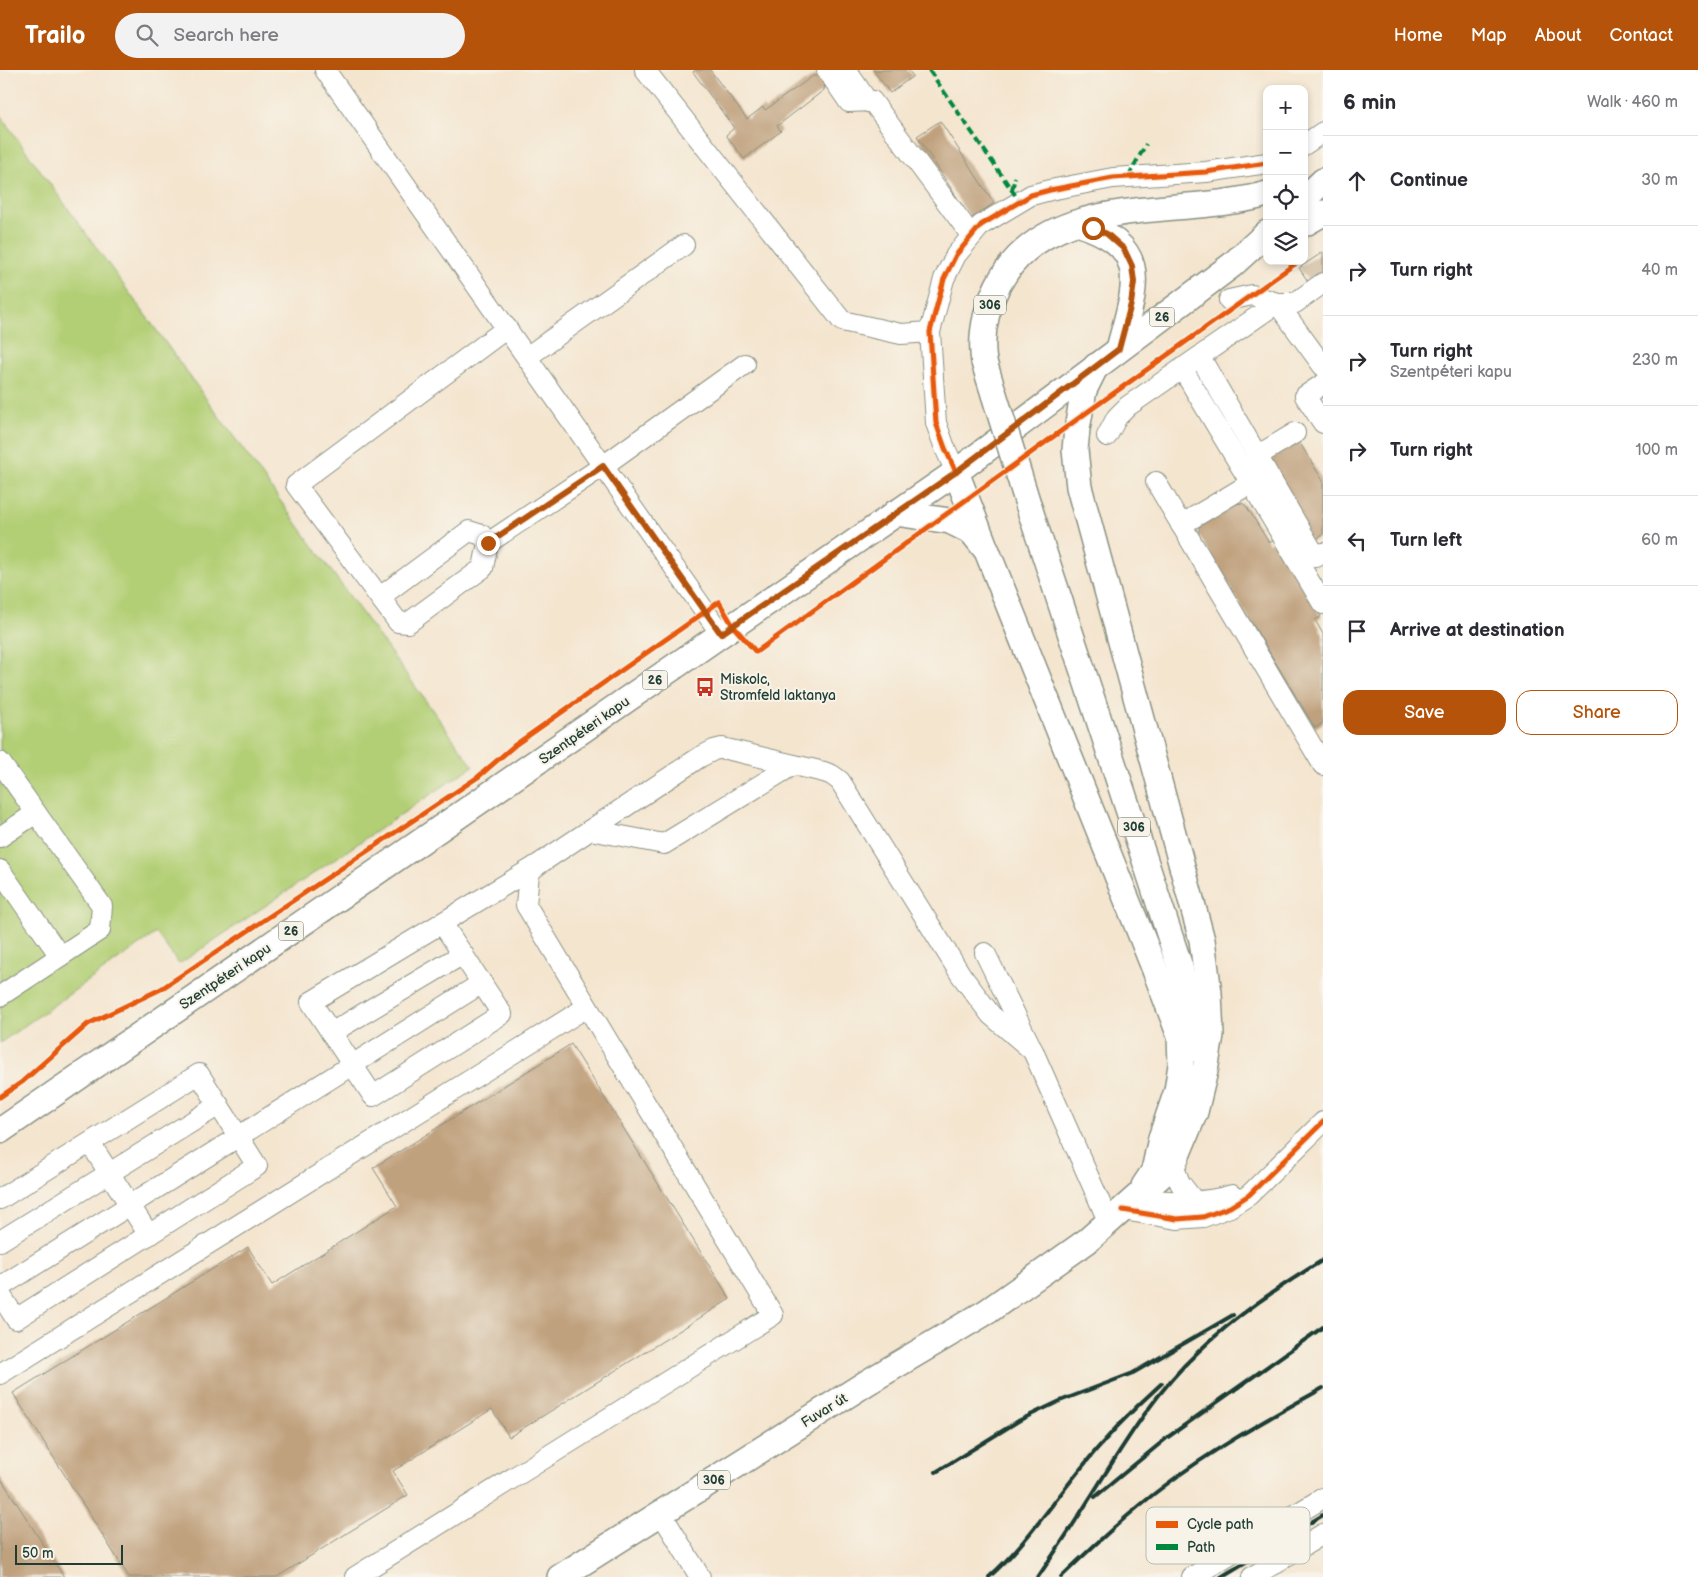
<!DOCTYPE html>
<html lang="en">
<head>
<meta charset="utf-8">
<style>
  :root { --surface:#fff; --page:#f2f2f3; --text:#2b2b33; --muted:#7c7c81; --line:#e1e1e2; --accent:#b45309 }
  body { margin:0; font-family:"Balsamiq Sans",sans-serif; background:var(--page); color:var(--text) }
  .controls { position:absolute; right:15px; top:15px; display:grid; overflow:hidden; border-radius:10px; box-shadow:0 2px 8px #0003 }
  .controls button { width:45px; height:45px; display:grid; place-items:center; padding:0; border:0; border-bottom:1px solid var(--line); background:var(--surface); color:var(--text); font:25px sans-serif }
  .scale { position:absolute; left:15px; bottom:12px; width:108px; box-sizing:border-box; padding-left:5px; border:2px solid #1f3d34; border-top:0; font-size:14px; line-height:18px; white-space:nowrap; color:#1f3d34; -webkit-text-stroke:4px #f7f3e8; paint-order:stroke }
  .stop { position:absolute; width:15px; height:15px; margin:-11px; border:4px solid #b45309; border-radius:50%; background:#fff }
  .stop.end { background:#b45309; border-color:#fff; box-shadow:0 1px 5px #0008 }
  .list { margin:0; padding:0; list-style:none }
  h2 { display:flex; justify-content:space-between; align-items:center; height:65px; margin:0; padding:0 20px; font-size:21px }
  h2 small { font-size:16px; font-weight:400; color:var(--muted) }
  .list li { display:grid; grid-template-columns:32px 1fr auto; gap:15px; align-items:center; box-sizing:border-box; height:90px; padding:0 20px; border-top:1px solid var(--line) }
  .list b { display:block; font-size:19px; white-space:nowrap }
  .list p { margin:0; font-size:16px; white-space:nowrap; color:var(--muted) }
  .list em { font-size:16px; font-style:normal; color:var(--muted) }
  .actions { display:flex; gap:10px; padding:15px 20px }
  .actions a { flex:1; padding:11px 0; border:1px solid var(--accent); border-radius:15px; text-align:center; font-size:18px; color:var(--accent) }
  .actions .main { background:var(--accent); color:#fff }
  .icon { flex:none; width:28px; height:28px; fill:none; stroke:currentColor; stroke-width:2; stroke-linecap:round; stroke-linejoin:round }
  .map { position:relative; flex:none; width:1323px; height:1507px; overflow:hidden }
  header { display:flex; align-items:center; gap:30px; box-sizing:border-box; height:70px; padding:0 25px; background:var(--accent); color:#fff }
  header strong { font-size:24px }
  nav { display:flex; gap:28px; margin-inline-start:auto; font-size:18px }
  .search { width:350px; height:45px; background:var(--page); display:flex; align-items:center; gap:12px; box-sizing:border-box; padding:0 18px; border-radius:28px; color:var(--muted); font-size:19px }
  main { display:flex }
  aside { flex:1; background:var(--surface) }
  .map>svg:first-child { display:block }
  .green { fill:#b2cf75; stroke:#688654 }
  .building { fill:#c0a17e }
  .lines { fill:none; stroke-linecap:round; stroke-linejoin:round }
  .minor-casing { stroke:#8a9182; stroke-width:22 }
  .major-casing { stroke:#8a9182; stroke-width:28 }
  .minor { stroke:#fff; stroke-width:20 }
  .major { stroke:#fff; stroke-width:25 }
  .rail { stroke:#1f3d34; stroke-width:4 }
  .major-bridge-casing { stroke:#8a9182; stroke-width:28; stroke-linecap:butt }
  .major-bridge { stroke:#fff; stroke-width:25 }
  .quiet { stroke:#00873e; stroke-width:4; stroke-dasharray:8 4; stroke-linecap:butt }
  .cycleway-casing { stroke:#f7f3e8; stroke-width:8 }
  .cycleway { stroke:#e8590c; stroke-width:5 }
  .route { stroke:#b45309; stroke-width:6 }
  .labels { text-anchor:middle; stroke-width:4; stroke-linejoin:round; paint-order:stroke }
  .shield { fill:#f7f3e8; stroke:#60746a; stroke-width:1 }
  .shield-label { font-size:12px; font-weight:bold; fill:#1f3d34 }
  .poi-label { font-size:14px; fill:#1f3d34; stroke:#f7f3e8; text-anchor:start }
  .street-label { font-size:14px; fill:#1f3d34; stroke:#f7f3e8 }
  .key { fill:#f7f3e8; stroke:#b6bcb2; stroke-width:1 }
  .key-label { font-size:14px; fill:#1f3d34 }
</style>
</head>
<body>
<header>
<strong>Trailo</strong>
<div class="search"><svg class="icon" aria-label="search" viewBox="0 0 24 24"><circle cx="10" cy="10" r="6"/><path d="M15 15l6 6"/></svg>Search here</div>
<nav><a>Home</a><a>Map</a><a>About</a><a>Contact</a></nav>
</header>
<main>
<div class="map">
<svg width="1323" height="1507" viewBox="0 0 1323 1507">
  <rect width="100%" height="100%" fill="#f7f3e8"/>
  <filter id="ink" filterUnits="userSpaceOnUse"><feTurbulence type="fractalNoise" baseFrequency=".02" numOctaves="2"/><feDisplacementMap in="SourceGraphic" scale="10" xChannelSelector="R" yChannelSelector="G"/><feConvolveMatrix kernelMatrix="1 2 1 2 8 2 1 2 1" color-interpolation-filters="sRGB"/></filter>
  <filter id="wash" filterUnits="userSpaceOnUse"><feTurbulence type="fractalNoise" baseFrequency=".0096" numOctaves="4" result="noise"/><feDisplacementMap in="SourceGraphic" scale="20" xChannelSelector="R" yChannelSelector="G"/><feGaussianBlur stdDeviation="1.12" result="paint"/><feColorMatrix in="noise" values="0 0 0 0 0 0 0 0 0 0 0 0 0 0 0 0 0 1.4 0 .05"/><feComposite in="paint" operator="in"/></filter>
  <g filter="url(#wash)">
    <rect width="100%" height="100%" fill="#f4e5cf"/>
    <!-- green -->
    <polygon class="green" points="0,45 473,696 179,894 156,863 0,973"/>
    <g id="blocks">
      <!-- building -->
      <g class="building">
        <polygon points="696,0 710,0 747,49 763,37 765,40 813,6 821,6 825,12 824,20 777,56 781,61 744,89 726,65 734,58 693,2"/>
        <polygon points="873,0 908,0 913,6 890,23"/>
        <polygon points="940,51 994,133 971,149 917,66"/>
        <polygon points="1323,182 1323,204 1310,214 1299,198"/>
        <polygon points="1298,370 1323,411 1323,465 1311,472 1263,391"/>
        <polygon points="1242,433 1247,437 1269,473 1276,469 1321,547 1315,550 1323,564 1323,653 1315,658 1199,465 1199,458 1203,453 1236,434"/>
        <polygon points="571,974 730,1229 509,1367 492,1339 393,1401 408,1425 277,1507 129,1507 13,1323 248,1177 272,1215 397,1136 373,1098"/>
        <polygon points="0,1407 64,1507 0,1507"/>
      </g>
    </g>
  </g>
  <g filter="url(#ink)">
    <use href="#blocks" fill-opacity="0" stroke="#8a9182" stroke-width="1"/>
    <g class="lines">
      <!-- minor casing -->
      <g class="minor-casing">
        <g id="minor">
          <polyline points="325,0 721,564"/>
          <polyline points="645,0 842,251 901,264 930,262"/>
          <polyline points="827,0 849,32 872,31 971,165"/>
          <polyline points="846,0 868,32"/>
          <polyline points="1304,75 1323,62"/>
          <polyline points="1229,230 1252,225 1277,233 1295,233 1323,213"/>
          <polyline points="1277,233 1323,296"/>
          <polyline points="527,287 684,175"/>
          <polyline points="1200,287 1316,487 1323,483"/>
          <polyline points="1182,298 1323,534"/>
          <polyline points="1323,314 1305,326 1323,353"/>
          <polyline points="1107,366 1117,347 1128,336 1277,233"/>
          <polyline points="1257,386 1295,363"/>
          <polyline points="956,402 945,378 936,353 930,262 944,209 956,185 981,155 1031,125 1050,120 1113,108 1206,102 1267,93"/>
          <polyline points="1156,412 1323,695"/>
          <polyline points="1181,455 1251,413"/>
          <polyline points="488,473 603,396 745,294"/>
          <polyline points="380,527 469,461 482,465 488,473 483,498 408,553 398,552 296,415 507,258"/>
          <polyline points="0,692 102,836 100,860 0,926"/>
          <polyline points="590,760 664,774 793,695"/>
          <polyline points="0,767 36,743"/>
          <polyline points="0,800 60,886"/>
          <polyline points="442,853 502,944 373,1026 311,932 536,796"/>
          <polyline points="985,883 1033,981 1109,1153"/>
          <polyline points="331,963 463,884"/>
          <polyline points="90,1073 149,1165"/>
          <polyline points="1173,1095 1180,1113 1195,1132"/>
          <polyline points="0,1129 199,1004 257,1096 16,1249 0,1224"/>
          <path d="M1136 1129C1168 1131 1200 1135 1232 1125"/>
          <polyline points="1123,1140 1177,1149 1203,1147 1230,1137 1249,1125 1323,1052"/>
          <polyline points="0,1171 219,1035"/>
          <polyline points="0,1217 482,913"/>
          <polyline points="0,1304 587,937"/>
          <polyline points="661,1443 700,1507"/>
          <polyline points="355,1507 773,1245 526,835 529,803 536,796 700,687 714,680 722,678 824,702 832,705 840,711 961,905 991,945 1033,981"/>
          <polyline points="1192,1507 1323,1428"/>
          <polyline points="1252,1507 1323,1464"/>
        </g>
      </g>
      <!-- major casing -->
      <g class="major-casing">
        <g id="major">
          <polyline points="1304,129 1323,111"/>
          <path d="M1077 153C1154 177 1135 217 1119 279"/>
          <polyline points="1304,154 1323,143"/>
          <path d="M984 292C980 266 986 239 998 215 1048 120 1179 149 1267 124"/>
          <polyline points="956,402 984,474"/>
          <polyline points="1028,434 1180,897 1191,945 1195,979"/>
          <polyline points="895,443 950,451 972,462 987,481 1153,895 1180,966 1181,995 1177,1021 1161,1068 1154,1101 1144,1116"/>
          <polyline points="0,1061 506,713 956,402 1232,195 1267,163"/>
          <polyline points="560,1507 868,1312 988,1241 1087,1171 1173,1095 1195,1042 1205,1001 1211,965 1209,923 1202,870 1079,417 1075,380 1077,359 1084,320 1096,296"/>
        </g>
      </g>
      <!-- minor -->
      <use href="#minor" class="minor"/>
      <!-- major -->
      <use href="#major" class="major"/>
      <!-- rail -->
      <g class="rail">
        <polyline points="936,1402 1020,1350 1060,1331 1133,1303 1233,1245"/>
        <polyline points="1095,1427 1168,1367 1323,1257"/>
        <path d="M989 1507C1023 1477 1049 1438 1078 1402 1103 1370 1132 1340 1162 1313"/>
        <path d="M1038 1507C1055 1482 1072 1457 1088 1431 1121 1379 1153 1324 1198 1282 1235 1246 1279 1217 1323 1190"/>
        <path d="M1061 1507C1095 1474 1129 1442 1167 1414 1216 1377 1270 1348 1323 1318"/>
        <polyline points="1221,1507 1323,1445"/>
      </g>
      <!-- major-bridge casing -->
      <g class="major-bridge-casing">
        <polyline id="major-bridge" points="984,292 1028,434"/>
      </g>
      <!-- major-bridge -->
      <use href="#major-bridge" class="major-bridge"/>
      <!-- quiet -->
      <g class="quiet">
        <polyline points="929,0 1020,132"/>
        <polyline points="1128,107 1146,74"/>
        <polyline points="1012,120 1015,107"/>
      </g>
      <!-- cycleway casing -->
      <g class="cycleway-casing">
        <g id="cycleway">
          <polyline points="956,402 945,378 936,353 930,262 944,209 956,185 981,155 1031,125 1050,120 1113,108 1206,102 1267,93"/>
          <polyline points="0,1027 22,1012 88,954 161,919 478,707 515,675 719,532 733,556 756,582 1079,348 1299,191"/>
          <polyline points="1123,1140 1177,1149 1203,1147 1230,1137 1249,1125 1323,1052"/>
        </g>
      </g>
      <!-- cycleway -->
      <use href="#cycleway" class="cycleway"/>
    </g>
  </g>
  <g class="lines" filter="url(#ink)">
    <!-- route -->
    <polyline class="route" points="488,473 603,396 721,564 956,402 1119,279 1131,234 1134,212 1132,196 1124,179 1107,164 1093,158"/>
  </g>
  <!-- icons -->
  <defs>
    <g id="bus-bare" transform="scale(1.5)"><path d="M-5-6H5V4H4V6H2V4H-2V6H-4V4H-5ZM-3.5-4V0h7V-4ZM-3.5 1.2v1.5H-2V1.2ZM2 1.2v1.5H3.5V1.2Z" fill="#c8321e" stroke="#f7f3e8" stroke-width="2.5" paint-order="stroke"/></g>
  </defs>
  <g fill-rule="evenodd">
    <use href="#bus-bare" x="705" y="617"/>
  </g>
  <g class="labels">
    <!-- shield labels -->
    <g class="shield">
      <rect x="974" y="225.5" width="32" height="19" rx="4"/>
      <rect x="1149.5" y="237.5" width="25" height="19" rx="4"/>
      <rect x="642.5" y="600.5" width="25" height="19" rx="4"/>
      <rect x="1118" y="747.5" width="32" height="19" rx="4"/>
      <rect x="278.5" y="851.5" width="25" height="19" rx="4"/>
      <rect x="698" y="1400.5" width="32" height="19" rx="4"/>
    </g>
    <g class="shield-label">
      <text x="990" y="239">306</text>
      <text x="1162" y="251">26</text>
      <text x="655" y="614">26</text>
      <text x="1134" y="761">306</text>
      <text x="291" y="865">26</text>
      <text x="714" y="1414">306</text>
    </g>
    <!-- poi labels -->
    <g class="poi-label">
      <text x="720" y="614">Miskolc,<tspan x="720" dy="16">Stromfeld laktanya</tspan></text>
    </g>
    <!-- street labels -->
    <g class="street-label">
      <text transform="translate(584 660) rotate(-35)" y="5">Szentpéteri kapu</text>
      <text transform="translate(225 906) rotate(-34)" y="5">Szentpéteri kapu</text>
      <text transform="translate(824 1340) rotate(-32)" y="5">Fuvar út</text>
    </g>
  </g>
  <!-- legend -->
  <rect x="1146" y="1437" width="164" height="57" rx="8" class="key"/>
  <rect x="1156" y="1451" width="22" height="7" fill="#e8590c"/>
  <rect x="1156" y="1474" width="22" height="6" fill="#00873e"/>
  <g class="key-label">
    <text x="1187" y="1459">Cycle path</text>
    <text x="1187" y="1482">Path</text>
  </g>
</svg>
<div class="controls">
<button>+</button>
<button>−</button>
<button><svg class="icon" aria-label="locate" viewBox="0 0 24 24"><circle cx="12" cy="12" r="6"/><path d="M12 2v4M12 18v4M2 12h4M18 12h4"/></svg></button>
<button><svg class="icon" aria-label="layers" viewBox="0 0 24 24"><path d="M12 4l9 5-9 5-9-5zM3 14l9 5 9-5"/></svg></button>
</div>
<div class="scale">50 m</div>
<div class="stop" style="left:1093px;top:158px"></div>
<div class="stop end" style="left:488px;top:473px"></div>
</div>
<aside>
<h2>6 min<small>Walk · 460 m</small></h2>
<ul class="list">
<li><svg class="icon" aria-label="ahead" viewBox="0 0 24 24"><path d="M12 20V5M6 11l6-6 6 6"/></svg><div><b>Continue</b></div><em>30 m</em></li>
<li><svg class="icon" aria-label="right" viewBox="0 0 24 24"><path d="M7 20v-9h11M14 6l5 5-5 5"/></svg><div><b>Turn right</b></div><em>40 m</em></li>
<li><svg class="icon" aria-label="right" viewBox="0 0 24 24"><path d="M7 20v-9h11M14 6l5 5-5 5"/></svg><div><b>Turn right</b><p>Szentpéteri kapu</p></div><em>230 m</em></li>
<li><svg class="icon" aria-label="right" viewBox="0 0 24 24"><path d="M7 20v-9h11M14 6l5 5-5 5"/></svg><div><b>Turn right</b></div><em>100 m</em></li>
<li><svg class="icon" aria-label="left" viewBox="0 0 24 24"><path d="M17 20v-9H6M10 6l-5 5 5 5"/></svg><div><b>Turn left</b></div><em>60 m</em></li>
<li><svg class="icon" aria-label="arrive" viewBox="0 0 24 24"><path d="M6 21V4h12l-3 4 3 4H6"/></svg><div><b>Arrive at destination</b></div></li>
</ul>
<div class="actions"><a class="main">Save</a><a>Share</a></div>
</aside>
</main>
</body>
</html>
